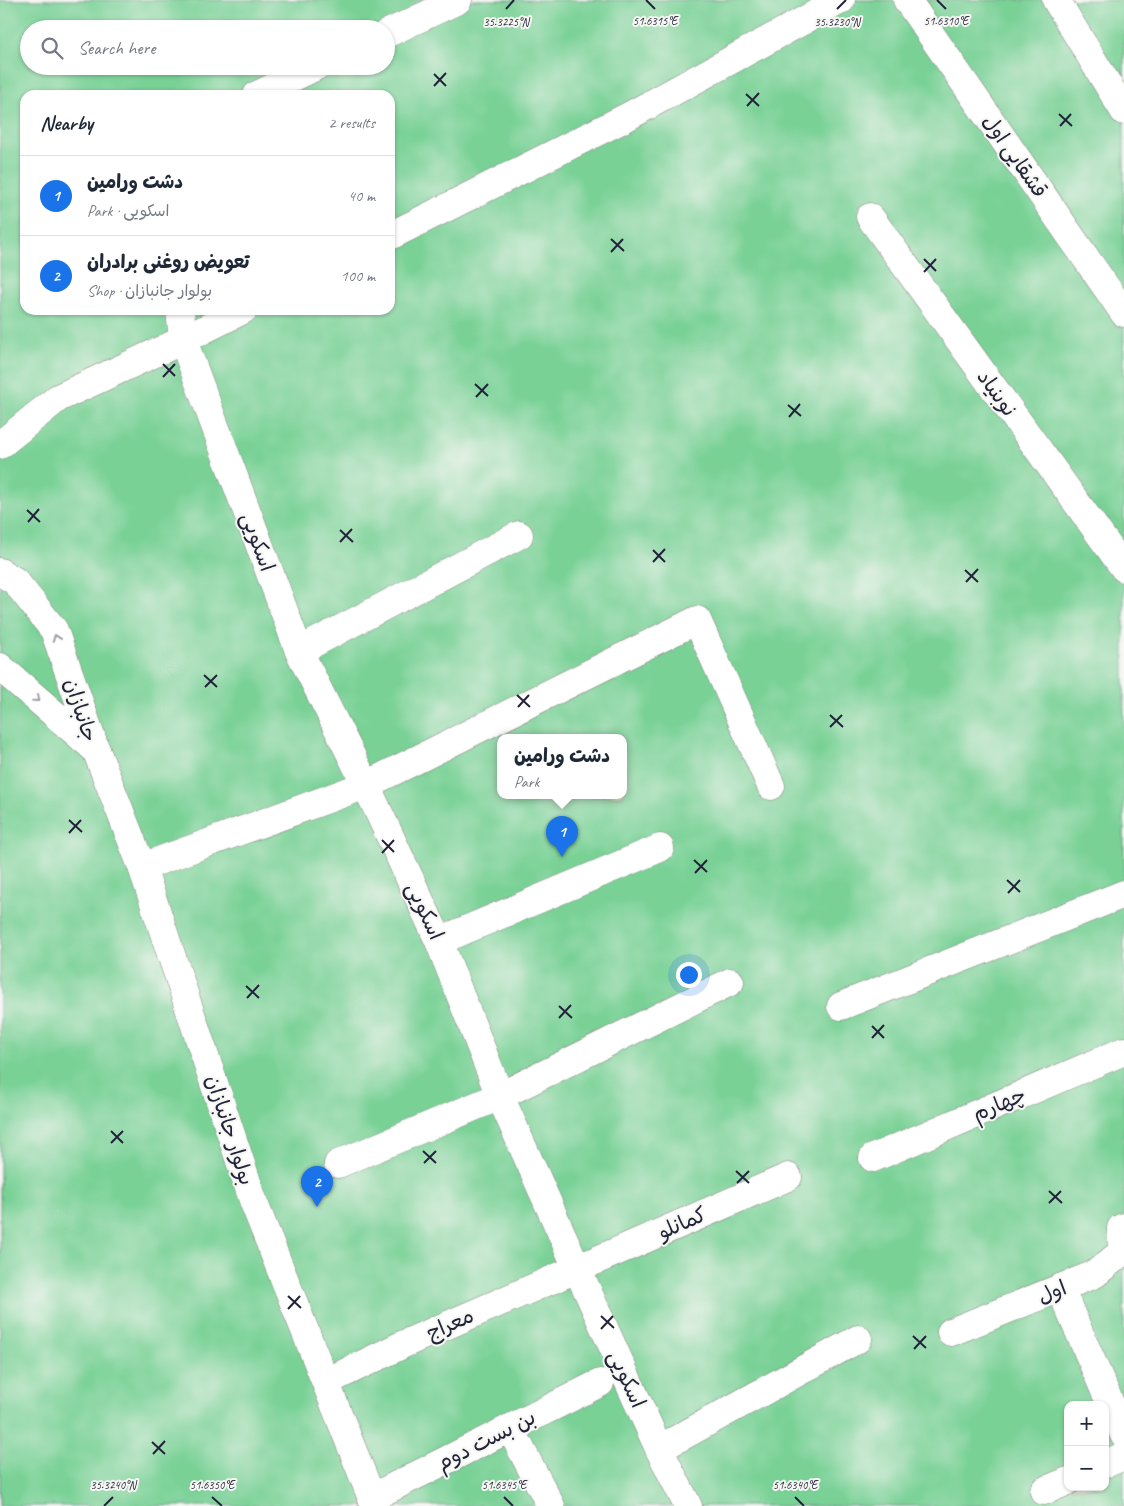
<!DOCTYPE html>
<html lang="en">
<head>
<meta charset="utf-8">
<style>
  :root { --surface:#fff; --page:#f2f2f3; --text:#1f2937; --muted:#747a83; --line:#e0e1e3; --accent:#1a73e8 }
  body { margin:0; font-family:Caveat,"Playpen Sans Arabic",sans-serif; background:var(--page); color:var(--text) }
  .controls { position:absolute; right:15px; bottom:15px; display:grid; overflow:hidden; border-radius:10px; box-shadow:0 1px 4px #0004 }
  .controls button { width:45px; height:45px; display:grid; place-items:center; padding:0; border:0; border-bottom:1px solid var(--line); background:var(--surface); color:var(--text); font:25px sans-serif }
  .you { position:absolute; left:688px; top:974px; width:18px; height:18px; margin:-12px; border:4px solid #fff; border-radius:50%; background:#1a73e8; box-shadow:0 0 0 8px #1a73e833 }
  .badge { display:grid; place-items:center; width:32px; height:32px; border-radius:50%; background:var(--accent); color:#fff; font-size:16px; font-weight:700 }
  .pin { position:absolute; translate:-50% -41px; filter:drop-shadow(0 1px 2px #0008) }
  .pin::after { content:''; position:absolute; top:26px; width:18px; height:15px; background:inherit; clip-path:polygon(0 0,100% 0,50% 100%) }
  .popup { position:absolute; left:497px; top:734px; width:130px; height:65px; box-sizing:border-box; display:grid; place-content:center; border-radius:10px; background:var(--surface); filter:drop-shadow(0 1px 4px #0005); font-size:16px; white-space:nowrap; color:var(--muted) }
  .popup b { font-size:19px; color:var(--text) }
  .popup::after { content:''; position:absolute; left:50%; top:100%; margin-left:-10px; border:10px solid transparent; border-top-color:var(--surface) }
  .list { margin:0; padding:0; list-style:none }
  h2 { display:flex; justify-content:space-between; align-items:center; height:65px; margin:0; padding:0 20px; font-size:21px }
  h2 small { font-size:16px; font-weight:400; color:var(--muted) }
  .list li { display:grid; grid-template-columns:32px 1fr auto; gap:15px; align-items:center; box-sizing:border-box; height:80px; padding:0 20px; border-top:1px solid var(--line) }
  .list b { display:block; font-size:19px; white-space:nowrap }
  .list p { margin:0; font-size:16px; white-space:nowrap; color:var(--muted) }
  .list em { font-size:16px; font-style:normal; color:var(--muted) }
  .icon { flex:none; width:28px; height:28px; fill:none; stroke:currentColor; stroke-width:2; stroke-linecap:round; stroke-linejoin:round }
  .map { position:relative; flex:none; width:1124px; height:1506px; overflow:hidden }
  .search { position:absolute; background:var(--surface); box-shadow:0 1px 4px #0004; left:20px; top:20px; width:375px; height:55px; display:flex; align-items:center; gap:12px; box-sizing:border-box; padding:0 18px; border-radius:28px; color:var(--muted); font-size:19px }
  .panel { position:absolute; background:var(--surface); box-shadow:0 1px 4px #0004; left:20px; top:90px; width:375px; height:225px; border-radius:15px }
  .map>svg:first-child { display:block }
  .green { fill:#79d196; stroke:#4e7a68; fill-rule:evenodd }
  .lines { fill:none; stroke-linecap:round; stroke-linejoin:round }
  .minor-casing { stroke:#84807a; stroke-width:29 }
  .major-casing { stroke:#84807a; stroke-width:29 }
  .minor { stroke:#fff; stroke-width:28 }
  .major { stroke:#fff; stroke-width:28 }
  .oneway { stroke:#9c9ca7 }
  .ticks { fill:none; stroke:#22223b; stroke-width:2 }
  .labels { text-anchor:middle; stroke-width:4; stroke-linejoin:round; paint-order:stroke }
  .street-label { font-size:21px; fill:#22223b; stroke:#f6f6f2 }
  .ticks-label { font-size:12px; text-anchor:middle; fill:#22223b; stroke:#f6f6f2; stroke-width:4; stroke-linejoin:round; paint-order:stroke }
</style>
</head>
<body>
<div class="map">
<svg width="1124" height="1506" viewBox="0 0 1124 1506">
  <rect width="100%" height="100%" fill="#f6f6f2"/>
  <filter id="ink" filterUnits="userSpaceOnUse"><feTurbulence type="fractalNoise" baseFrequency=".02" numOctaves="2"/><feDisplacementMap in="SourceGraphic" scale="10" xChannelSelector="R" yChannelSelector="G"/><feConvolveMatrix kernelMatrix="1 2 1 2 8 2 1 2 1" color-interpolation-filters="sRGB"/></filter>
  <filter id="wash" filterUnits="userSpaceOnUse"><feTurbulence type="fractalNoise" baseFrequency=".0096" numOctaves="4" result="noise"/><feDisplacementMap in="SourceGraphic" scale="20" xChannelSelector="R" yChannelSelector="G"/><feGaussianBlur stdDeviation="1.12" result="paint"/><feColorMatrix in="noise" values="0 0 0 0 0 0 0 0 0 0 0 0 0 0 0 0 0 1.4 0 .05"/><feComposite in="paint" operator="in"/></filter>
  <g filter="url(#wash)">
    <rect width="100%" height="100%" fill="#e7dfb9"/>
    <!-- green -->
    <path class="green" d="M0 0H1124V1506H0ZM29 29H386V66H29ZM25 95H390V310H25ZM501 738H623V796H501ZM1068 1405H1105V1487H1068Z"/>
  </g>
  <g filter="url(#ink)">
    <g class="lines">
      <!-- minor casing -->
      <g class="minor-casing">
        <g id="minor">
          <polyline points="907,0 1124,313"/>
          <polyline points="1056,0 1124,111"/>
          <polyline points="386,34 458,0"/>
          <polyline points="257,95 317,66"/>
          <polyline points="870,217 1124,568"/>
          <polyline points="390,236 627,117 841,0"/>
          <polyline points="180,310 183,340 299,651 366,785 439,941 500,1096 577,1268 659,1449 688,1506"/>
          <polyline points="0,445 58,398 183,340 243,310"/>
          <polyline points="299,651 519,535"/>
          <polyline points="142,867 366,785 697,620 771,786"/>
          <polyline points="439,941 660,848"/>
          <polyline points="841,1006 1124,894"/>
          <polyline points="873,1158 1124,1051"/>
          <polyline points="338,1164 500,1096 730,982"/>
          <polyline points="1060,1288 1124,1435"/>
          <polyline points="951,1332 1095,1274 1122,1252 1121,1228 1124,1227"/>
          <polyline points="326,1382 404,1344 788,1177"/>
          <polyline points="510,1428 551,1506"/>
          <polyline points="659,1449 858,1339"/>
          <polyline points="1105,1464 1124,1456"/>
          <polyline points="1044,1491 1068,1481"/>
          <polyline points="371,1498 600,1383"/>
        </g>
      </g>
      <!-- major casing -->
      <g class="major-casing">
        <g id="major">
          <polyline points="0,572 15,581 54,630 96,750 0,667"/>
          <polyline points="96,750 142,867 254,1203 375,1506"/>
        </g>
      </g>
      <!-- minor -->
      <use href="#minor" class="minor"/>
      <!-- major -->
      <use href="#major" class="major"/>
    </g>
    <!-- one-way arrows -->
    <defs><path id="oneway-chevron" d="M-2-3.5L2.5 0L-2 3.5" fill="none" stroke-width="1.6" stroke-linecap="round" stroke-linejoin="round" transform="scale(1.25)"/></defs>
    <g class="oneway">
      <use href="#oneway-chevron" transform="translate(56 638) rotate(-110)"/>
      <use href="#oneway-chevron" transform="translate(37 699) rotate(41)"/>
    </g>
  </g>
  <!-- ticks -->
  <path class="ticks" d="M646 0 655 9M937 0 946 9M506 9 514 0M837 9 846 0M434 74 446 86M434 86 446 73M746 94 759 106M747 106 759 93M1059 114 1072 126M1060 126 1071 114M611 239 624 251M611 252 623 239M924 259 936 271M924 272 936 259M163 364 175 376M163 377 175 364M475 384 488 396M476 397 488 384M788 405 801 416M789 417 800 404M27 510 40 522M28 522 39 509M340 530 353 542M340 542 352 529M653 550 665 562M653 562 665 549M965 570 978 582M966 582 978 569M204 675 217 687M205 687 217 675M517 695 530 707M518 707 529 695M830 715 843 727M830 727 842 715M69 820 82 832M69 833 81 820M382 840 394 852M382 853 394 840M694 860 707 872M695 873 707 860M1007 880 1020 892M1008 893 1020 880M246 986 259 998M247 998 259 985M559 1006 572 1018M559 1018 571 1005M872 1026 884 1038M872 1038 884 1025M111 1131 123 1143M111 1143 123 1131M423 1151 436 1163M424 1163 436 1151M736 1171 749 1183M737 1183 749 1171M1049 1191 1062 1203M1049 1203 1061 1191M288 1296 301 1308M288 1309 300 1296M601 1316 614 1328M601 1329 613 1316M913 1336 926 1348M914 1349 926 1336M152 1442 165 1454M153 1454 165 1441M212 1497 222 1506M504 1497 513 1506M795 1497 804 1506M104 1506 113 1497"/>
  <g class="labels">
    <!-- street labels -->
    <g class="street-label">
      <text transform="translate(1015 156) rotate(55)" y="7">قشقایی اول</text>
      <text transform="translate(997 393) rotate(54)" y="7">نوبنیاد</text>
      <text transform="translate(258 542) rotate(70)" y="7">اسکویی</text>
      <text transform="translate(81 710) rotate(72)" y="7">جانبازان</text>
      <text transform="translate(425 911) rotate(65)" y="7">اسکویی</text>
      <text transform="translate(999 1104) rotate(-23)" y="7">چهارم</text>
      <text transform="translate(230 1130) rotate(72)" y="7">بولوار جانبازان</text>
      <text transform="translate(682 1223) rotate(-23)" y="7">کمانلو</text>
      <text transform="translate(1052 1292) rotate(-22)" y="7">اول</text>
      <text transform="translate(450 1324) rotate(-24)" y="7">معراج</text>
      <text transform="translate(627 1379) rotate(65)" y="7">اسکویی</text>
      <text transform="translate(486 1440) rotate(-27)" y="7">بن بست دوم</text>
    </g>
  </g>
  <g class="ticks-label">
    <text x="655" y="25">51.6315°E</text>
    <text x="946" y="25">51.6310°E</text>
    <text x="506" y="26">35.3225°N</text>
    <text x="837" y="26">35.3230°N</text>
    <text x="113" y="1489">35.3240°N</text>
    <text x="212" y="1489">51.6350°E</text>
    <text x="504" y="1489">51.6345°E</text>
    <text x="795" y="1489">51.6340°E</text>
  </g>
</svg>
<div class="controls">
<button>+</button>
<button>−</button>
</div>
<div class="you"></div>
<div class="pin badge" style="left:562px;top:857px">1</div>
<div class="popup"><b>دشت ورامین</b>Park</div>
<div class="pin badge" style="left:317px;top:1207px">2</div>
<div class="search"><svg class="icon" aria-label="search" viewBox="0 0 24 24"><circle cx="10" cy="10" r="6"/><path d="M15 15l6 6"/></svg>Search here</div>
<section class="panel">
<h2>Nearby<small>2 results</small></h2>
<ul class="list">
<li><span class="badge">1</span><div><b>دشت ورامین</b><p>Park · اسکویی</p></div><em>40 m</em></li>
<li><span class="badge">2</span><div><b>تعویض روغنی برادران</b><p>Shop · بولوار جانبازان</p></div><em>100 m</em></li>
</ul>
</section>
</div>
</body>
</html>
